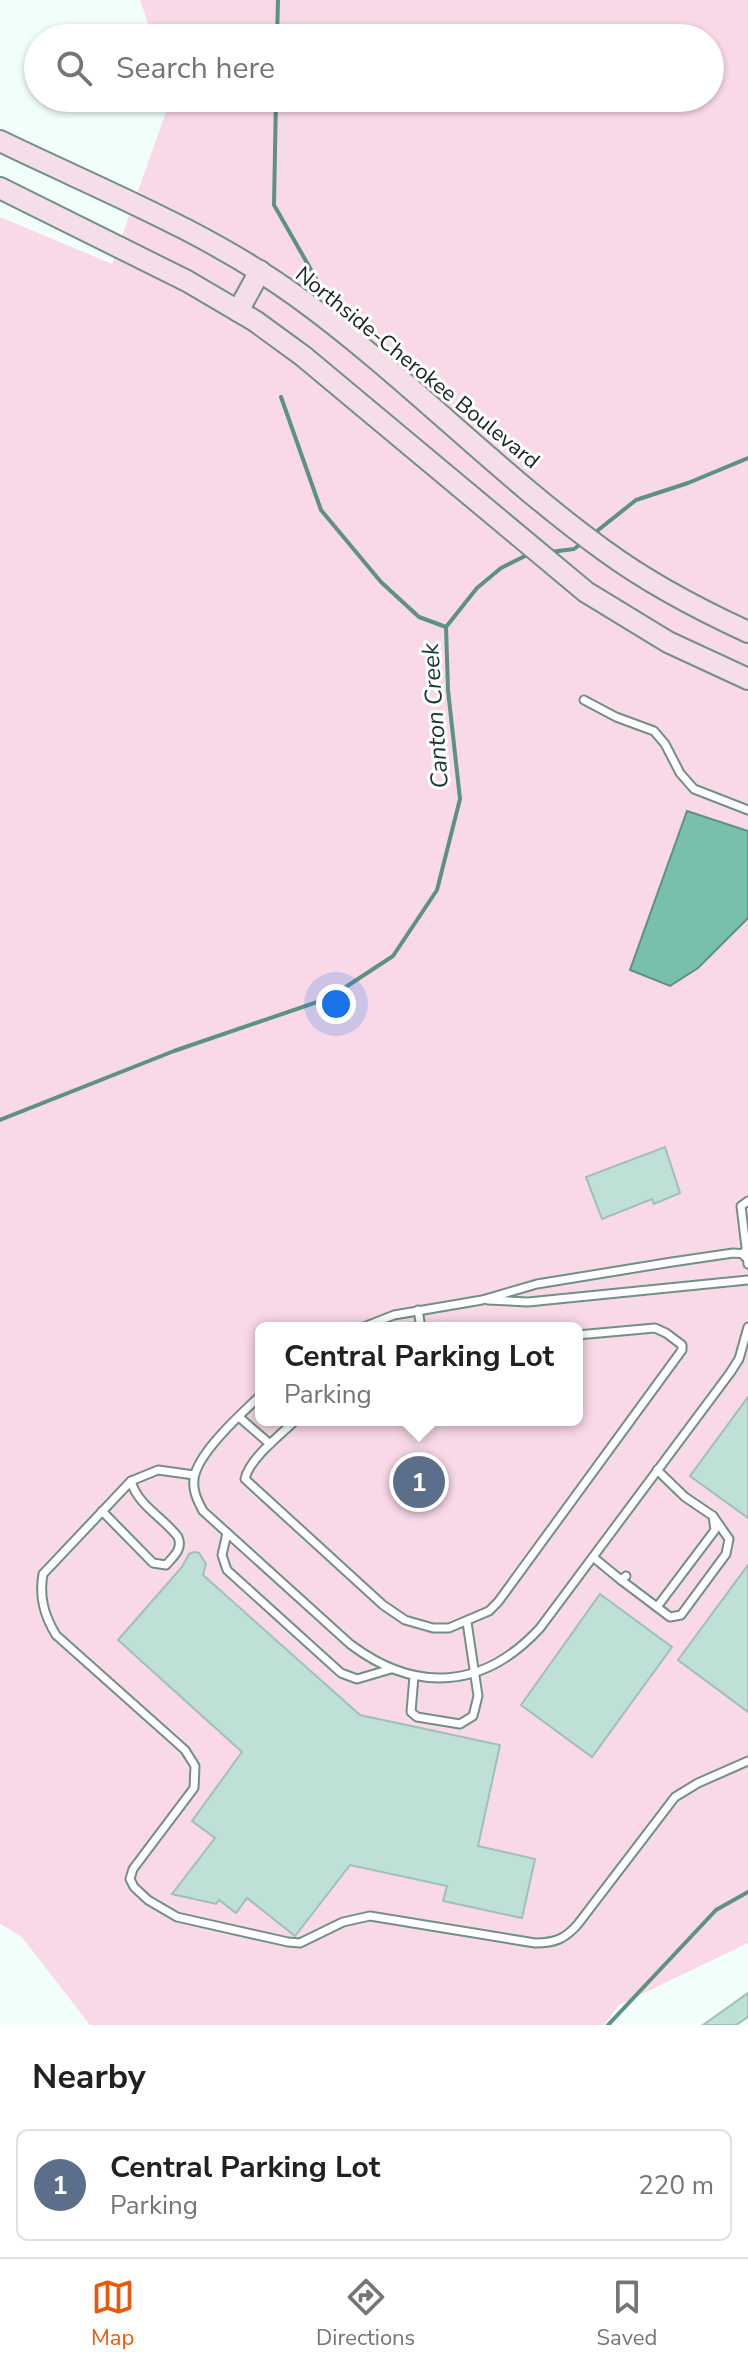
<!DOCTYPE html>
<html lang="en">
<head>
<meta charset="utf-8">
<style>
  :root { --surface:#fff; --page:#f6f6f6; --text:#202124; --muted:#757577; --line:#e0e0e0; --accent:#ea580c }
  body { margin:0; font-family:"Nunito Sans",sans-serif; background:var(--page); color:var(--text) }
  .you { position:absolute; left:336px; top:1004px; width:28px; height:28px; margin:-20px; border:6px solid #fff; border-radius:50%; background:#1a73e8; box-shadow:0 0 0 12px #1a73e833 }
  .badge { display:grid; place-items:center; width:52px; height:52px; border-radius:50%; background:var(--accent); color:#fff; font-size:26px; font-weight:700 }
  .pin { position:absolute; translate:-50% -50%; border:4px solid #fff; box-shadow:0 2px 8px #0006 }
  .popup { position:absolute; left:255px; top:1322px; width:328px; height:104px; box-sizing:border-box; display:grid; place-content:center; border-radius:12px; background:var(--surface); filter:drop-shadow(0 2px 6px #0005); font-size:26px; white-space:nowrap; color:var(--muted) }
  .popup b { font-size:30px; color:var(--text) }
  .popup::after { content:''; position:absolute; left:50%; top:100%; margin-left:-16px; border:16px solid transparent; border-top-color:var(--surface) }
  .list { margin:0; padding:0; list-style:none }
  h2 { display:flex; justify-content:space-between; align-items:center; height:104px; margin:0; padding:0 32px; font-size:34px }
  h2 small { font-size:26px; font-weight:400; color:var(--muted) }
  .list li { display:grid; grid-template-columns:52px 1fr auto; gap:24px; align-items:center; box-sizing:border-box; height:112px; margin:0 16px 16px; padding:0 16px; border:2px solid var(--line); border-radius:12px }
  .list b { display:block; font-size:30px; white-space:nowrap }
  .list p { margin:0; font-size:26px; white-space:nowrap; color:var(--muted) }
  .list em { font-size:26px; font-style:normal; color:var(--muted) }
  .icon { flex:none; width:44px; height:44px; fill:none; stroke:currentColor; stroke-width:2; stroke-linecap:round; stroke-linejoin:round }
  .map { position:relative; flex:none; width:748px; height:2025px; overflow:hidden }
  .search { position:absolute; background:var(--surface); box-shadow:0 2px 6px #0004; left:24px; right:24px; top:24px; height:88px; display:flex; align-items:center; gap:20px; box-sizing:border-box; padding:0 28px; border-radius:44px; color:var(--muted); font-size:30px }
  .sheet { height:232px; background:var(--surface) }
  nav { display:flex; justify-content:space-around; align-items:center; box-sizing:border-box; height:112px; border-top:2px solid var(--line); background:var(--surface); font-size:22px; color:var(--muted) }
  nav a { display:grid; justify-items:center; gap:4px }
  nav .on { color:var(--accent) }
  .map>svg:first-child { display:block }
  .green { fill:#f9d9e8; fill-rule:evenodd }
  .water { fill:#79bfad; stroke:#5c9183; stroke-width:2 }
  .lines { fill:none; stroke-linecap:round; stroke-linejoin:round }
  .stream { stroke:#5c9183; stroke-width:4 }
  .building { fill:#bee0d6; stroke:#9fc0b6; stroke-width:2 }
  .lane-casing { stroke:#709087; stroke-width:11 }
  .street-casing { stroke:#709087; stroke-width:18 }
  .secondary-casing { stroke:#709087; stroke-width:24 }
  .lane { stroke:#fff; stroke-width:7 }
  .street { stroke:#fff; stroke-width:14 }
  .secondary { stroke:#f5ddea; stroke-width:20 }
  .labels { text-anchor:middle; stroke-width:6; stroke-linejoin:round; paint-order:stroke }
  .street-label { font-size:22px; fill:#182521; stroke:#fff }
  .water-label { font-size:24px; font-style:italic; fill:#193a32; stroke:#fff }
</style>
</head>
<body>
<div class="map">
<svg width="748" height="2025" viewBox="0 0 748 2025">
  <rect width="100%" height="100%" fill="#f1fefa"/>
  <!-- green -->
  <path class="green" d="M140 0H748V1943L619 2005 604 2025H90L21 1936 0 1924V217L112 264 171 98H710V38H153ZM261 1328H577V1420H261Z"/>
  <!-- water -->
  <polygon class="water" points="687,811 748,831 748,918 698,968 670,986 630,970"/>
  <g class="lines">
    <!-- stream -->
    <g class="stream">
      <polyline points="277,38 278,0"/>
      <polyline points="276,98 274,205 322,289"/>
      <polyline points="281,397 321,510 381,582 419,617 446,627"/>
      <polyline points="592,535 636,500 688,483 748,458"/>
      <polyline points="550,552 574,549 582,543"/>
      <polyline points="0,1120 174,1051 329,998 393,956 437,890 460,799 448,690 446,627 477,588 501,568 529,554"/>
      <polyline points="608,2025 716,1910 748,1892"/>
    </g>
  </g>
  <!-- building -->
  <g class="building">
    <polygon points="665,1147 680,1193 654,1204 652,1199 602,1219 586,1177"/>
    <polygon points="748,1397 748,1518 690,1476"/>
    <polygon points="194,1552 199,1553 206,1564 203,1575 360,1715 500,1745 478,1846 535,1859 522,1918 443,1901 447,1886 350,1865 295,1936 247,1898 236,1913 219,1900 216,1904 172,1894 215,1838 192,1821 242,1752 118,1640 182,1567 189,1554"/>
    <polygon points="748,1565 748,1712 678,1660"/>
    <polygon points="600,1594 672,1647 592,1757 521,1705"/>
    <polygon points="748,1993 748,2017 736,2025 703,2025"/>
  </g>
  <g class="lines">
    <!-- lane casing -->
    <g class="lane-casing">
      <g id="lane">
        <polyline points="584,700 616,717 654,731 665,744 680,773 694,789 748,810"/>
        <polyline points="748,1201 741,1206 748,1264"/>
        <polyline points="488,1300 528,1302 748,1280"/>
        <polyline points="418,1310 421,1328"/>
        <polyline points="361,1328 394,1315 482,1300 537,1284 672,1262 733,1253 747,1254"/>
        <path d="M261 1395C242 1413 202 1449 195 1474 191 1488 197 1500 203 1511L350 1644C416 1694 484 1689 540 1628L730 1373 739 1359 748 1327"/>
        <polyline points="239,1417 270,1444"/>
        <path d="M296 1420C281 1434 249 1459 245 1479L383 1605 405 1620 433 1628H449L489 1611 498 1602 682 1350V1345L666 1333 655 1328 577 1335"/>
        <path d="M194 1475 158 1470 131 1481 43 1574C39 1597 44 1615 56 1635L185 1750 195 1766 194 1788 133 1869 130 1879 134 1887 148 1900 177 1917 288 1942 300 1943 343 1922 370 1916 535 1943C555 1943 565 1939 578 1924L675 1797 698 1783 748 1761"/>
        <path d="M102 1511 153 1563 166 1565C174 1556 183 1549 178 1537 163 1517 138 1506 131 1481"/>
        <polyline points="227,1533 222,1555 227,1570 341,1673 357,1679 391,1669"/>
        <polyline points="593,1557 621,1580 626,1576"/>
        <polyline points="621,1580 670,1617 681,1615 726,1554 729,1539 713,1516"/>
        <polyline points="657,1607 715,1530 713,1516 685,1497 657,1470"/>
        <polyline points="414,1676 411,1712 417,1717 460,1724 473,1716 478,1696 467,1622"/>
      </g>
    </g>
    <!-- street casing -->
    <g class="street-casing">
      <polyline id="street" points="747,1254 748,1254"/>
    </g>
    <!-- secondary casing -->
    <g class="secondary-casing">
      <g id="secondary">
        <path d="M0 141C99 189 206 231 296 296 404 374 497 473 605 551 650 584 698 609 748 632"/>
        <polyline points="0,188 187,281 255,321 303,356 586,592 668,642 748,679"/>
        <polyline points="238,311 260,271"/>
      </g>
    </g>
    <!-- lane -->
    <use href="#lane" class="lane"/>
    <!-- street -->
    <use href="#street" class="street"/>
    <!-- secondary -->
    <use href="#secondary" class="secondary"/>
  </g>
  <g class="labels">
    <!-- street labels -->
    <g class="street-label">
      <text transform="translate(418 367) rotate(39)" y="8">Northside-Cherokee Boulevard</text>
    </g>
    <!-- water labels -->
    <g class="water-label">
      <text transform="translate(435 716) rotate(-94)" y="8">Canton Creek</text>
    </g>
  </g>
</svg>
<div class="you"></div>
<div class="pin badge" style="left:419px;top:1482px;background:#5c6f8a">1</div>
<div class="popup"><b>Central Parking Lot</b>Parking</div>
<div class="search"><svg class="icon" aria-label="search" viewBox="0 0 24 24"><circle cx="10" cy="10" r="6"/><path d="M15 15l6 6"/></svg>Search here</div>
</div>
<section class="sheet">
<h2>Nearby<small></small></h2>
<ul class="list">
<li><span class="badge" style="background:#5c6f8a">1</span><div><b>Central Parking Lot</b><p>Parking</p></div><em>220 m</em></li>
</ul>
</section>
<nav>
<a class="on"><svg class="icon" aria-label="map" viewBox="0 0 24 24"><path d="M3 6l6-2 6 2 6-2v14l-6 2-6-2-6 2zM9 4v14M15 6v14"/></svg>Map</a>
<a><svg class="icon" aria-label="directions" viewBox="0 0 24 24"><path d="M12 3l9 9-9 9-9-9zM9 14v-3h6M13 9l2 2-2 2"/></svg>Directions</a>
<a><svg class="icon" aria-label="saved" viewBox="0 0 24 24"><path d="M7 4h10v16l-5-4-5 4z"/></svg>Saved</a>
</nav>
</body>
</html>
